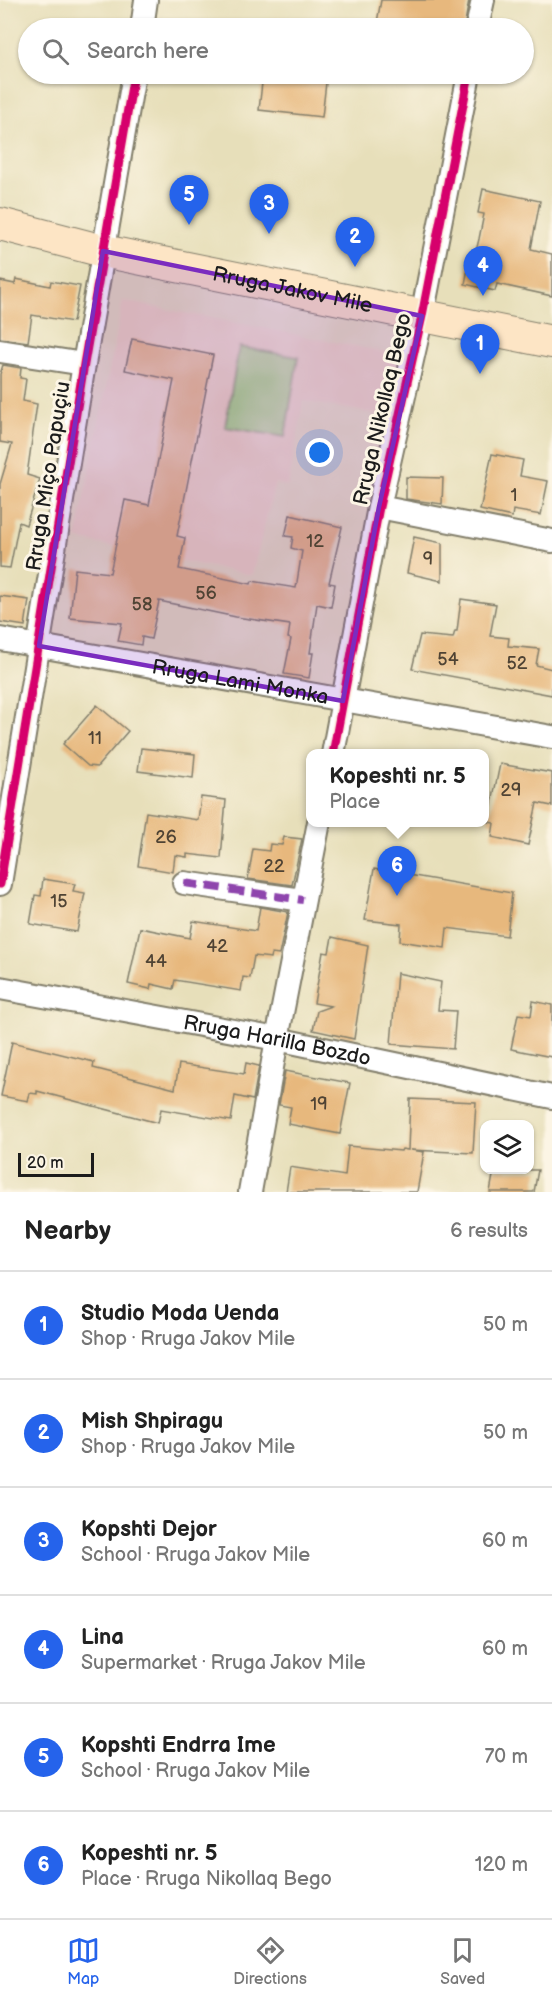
<!DOCTYPE html>
<html lang="en">
<head>
<meta charset="utf-8">
<style>
  :root { --surface:#fff; --page:#f6f6f6; --text:#222; --muted:#767676; --line:#e0e0e0; --accent:#2563eb }
  body { margin:0; font-family:"Balsamiq Sans",sans-serif; background:var(--page); color:var(--text) }
  .controls { position:absolute; right:18px; bottom:18px; display:grid; overflow:hidden; border-radius:12px; box-shadow:0 2px 4px #0004 }
  .controls button { width:54px; height:54px; display:grid; place-items:center; padding:0; border:0; border-bottom:2px solid var(--line); background:var(--surface); color:var(--text); font:30px sans-serif }
  .scale { position:absolute; left:18px; bottom:15px; width:76px; box-sizing:border-box; padding-left:6px; border:3px solid #1c1c1c; border-top:0; font-size:16px; line-height:21px; white-space:nowrap; color:#1c1c1c; -webkit-text-stroke:4px #fcf5e5; paint-order:stroke }
  .you { position:absolute; left:320px; top:453px; width:21px; height:21px; margin:-15px; border:4px solid #fff; border-radius:50%; background:#1a73e8; box-shadow:0 0 0 9px #1a73e833 }
  .badge { display:grid; place-items:center; width:39px; height:39px; border-radius:50%; background:var(--accent); color:#fff; font-size:20px; font-weight:700 }
  .pin { position:absolute; translate:-50% -50px; filter:drop-shadow(0 2px 3px #0008) }
  .pin::after { content:''; position:absolute; top:32px; width:21px; height:18px; background:inherit; clip-path:polygon(0 0,100% 0,50% 100%) }
  .popup { position:absolute; left:306px; top:749px; width:183px; height:78px; box-sizing:border-box; display:grid; place-content:center; border-radius:12px; background:var(--surface); filter:drop-shadow(0 2px 4px #0005); font-size:20px; white-space:nowrap; color:var(--muted) }
  .popup b { font-size:22px; color:var(--text) }
  .popup::after { content:''; position:absolute; left:50%; top:100%; margin-left:-12px; border:12px solid transparent; border-top-color:var(--surface) }
  .list { margin:0; padding:0; list-style:none }
  h2 { display:flex; justify-content:space-between; align-items:center; height:78px; margin:0; padding:0 24px; font-size:26px }
  h2 small { font-size:20px; font-weight:400; color:var(--muted) }
  .list li { display:grid; grid-template-columns:39px 1fr auto; gap:18px; align-items:center; box-sizing:border-box; height:108px; padding:0 24px; border-top:2px solid var(--line) }
  .list b { display:block; font-size:22px; white-space:nowrap }
  .list p { margin:0; font-size:20px; white-space:nowrap; color:var(--muted) }
  .list em { font-size:20px; font-style:normal; color:var(--muted) }
  .icon { flex:none; width:33px; height:33px; fill:none; stroke:currentColor; stroke-width:2; stroke-linecap:round; stroke-linejoin:round }
  .map { position:relative; flex:none; width:552px; height:1192px; overflow:hidden }
  .search { position:absolute; background:var(--surface); box-shadow:0 2px 4px #0004; left:18px; right:18px; top:18px; height:66px; display:flex; align-items:center; gap:15px; box-sizing:border-box; padding:0 21px; border-radius:33px; color:var(--muted); font-size:22px }
  .sheet { height:726px; background:var(--surface) }
  nav { display:flex; justify-content:space-around; align-items:center; box-sizing:border-box; height:84px; border-top:2px solid var(--line); background:var(--surface); font-size:16px; color:var(--muted) }
  nav a { display:grid; justify-items:center; gap:3px }
  nav .on { color:var(--accent) }
  .map>svg:first-child { display:block }
  .built { fill:#eed6bb }
  .green { fill:#abd884; stroke:#647a50; stroke-width:1.5 }
  .building { fill:#e7b87d }
  .lines { fill:none; stroke-linecap:round; stroke-linejoin:round }
  .street-casing { stroke:#827e6b; stroke-width:26 }
  .secondary-casing { stroke:#827e6b; stroke-width:34 }
  .street { stroke:#fff; stroke-width:22 }
  .secondary { stroke:#fde5c5; stroke-width:32 }
  .quiet { stroke:#8e44ad; stroke-width:8; stroke-dasharray:15 8; stroke-linecap:butt }
  .cycleway-casing { stroke:#fcf5e5; stroke-width:13 }
  .cycleway { stroke:#d6006c; stroke-width:9 }
  .marked { fill:#7b2cbf; fill-opacity:0.2; stroke:#7b2cbf; stroke-width:4.5; stroke-linejoin:round }
  .labels { text-anchor:middle; stroke-width:6; stroke-linejoin:round; paint-order:stroke }
  .number-label { font-size:18px; fill:#4f4334 }
  .street-label { font-size:21px; fill:#1c1c1c; stroke:#fcf5e5 }
</style>
</head>
<body>
<div class="map">
<svg width="552" height="1192" viewBox="0 0 552 1192">
  <rect width="100%" height="100%" fill="#fcf5e5"/>
  <filter id="ink" filterUnits="userSpaceOnUse"><feTurbulence type="fractalNoise" baseFrequency=".0167" numOctaves="2"/><feDisplacementMap in="SourceGraphic" scale="12" xChannelSelector="R" yChannelSelector="G"/><feConvolveMatrix kernelMatrix="1 2 1 2 8 2 1 2 1" color-interpolation-filters="sRGB"/></filter>
  <filter id="wash" filterUnits="userSpaceOnUse"><feTurbulence type="fractalNoise" baseFrequency=".008" numOctaves="4" result="noise"/><feDisplacementMap in="SourceGraphic" scale="24" xChannelSelector="R" yChannelSelector="G"/><feGaussianBlur stdDeviation="1.35" result="paint"/><feColorMatrix in="noise" values="0 0 0 0 0 0 0 0 0 0 0 0 0 0 0 0 0 1.4 0 .05"/><feComposite in="paint" operator="in"/></filter>
  <g filter="url(#wash)">
    <rect width="100%" height="100%" fill="#e7dfba"/>
    <!-- built -->
    <polygon class="built" points="123,301 400,355 390,416 303,401 288,486 275,483 252,575 76,539"/>
    <!-- green -->
    <polygon class="green" points="239,347 298,357 285,437 225,427"/>
    <g id="blocks">
      <!-- building -->
      <g class="building">
        <polygon points="381,0 469,0 464,28 376,28"/>
        <polygon points="263,74 327,74 322,117 259,110"/>
        <polygon points="483,189 540,201 531,249 552,254 552,296 497,284 495,291 465,284 469,263 473,264 479,239 484,214 478,213"/>
        <polygon points="16,279 50,286 51,281 80,286 73,322 32,315 28,342 0,338 0,281 15,284"/>
        <polygon points="132,339 213,355 177,536 185,538 179,569 251,584 252,581 296,588 302,551 291,548 293,537 285,536 290,515 342,527 329,583 335,584 331,607 317,604 310,653 313,653 309,678 284,674 291,639 288,638 290,625 236,617 159,601 151,639 142,637 141,645 118,641 122,623 70,618 75,569 110,573 125,500 149,505 174,380 125,370"/>
        <polygon points="3,365 21,368 20,378 26,379 23,401 37,404 27,475 40,479 26,525 19,522 10,568 0,567 0,484 12,444 0,442 0,374"/>
        <polygon points="492,454 523,460 520,476 548,481 541,515 513,510 512,517 480,510"/>
        <polygon points="406,477 443,478 442,504 406,499"/>
        <polygon points="414,537 442,543 442,581 407,573"/>
        <polygon points="0,596 29,600 25,626 0,622"/>
        <polygon points="461,599 496,604 490,636 509,638 508,646 539,649 536,665 552,669 552,695 412,669 420,635 453,638 455,631 457,631"/>
        <polygon points="97,705 128,731 97,767 88,766 63,744"/>
        <polygon points="141,748 195,754 193,778 138,771"/>
        <polygon points="500,764 552,773 552,806 537,803 528,845 492,837 494,823 488,822"/>
        <polygon points="201,797 226,800 221,858 187,854 187,857 175,855 173,872 138,866 146,812 198,820"/>
        <polygon points="284,837 302,839 292,885 248,879 253,849 269,851 270,844 282,845"/>
        <polygon points="374,869 512,893 507,936 447,928 445,948 400,941 401,924 365,920"/>
        <polygon points="43,879 75,884 73,891 85,893 77,932 30,924 35,895 41,896"/>
        <polygon points="260,907 288,912 279,955 272,954 271,958 254,956 250,978 243,977 241,991 175,980 173,989 151,984 150,989 128,984 140,928 190,938 193,921 256,931"/>
        <polygon points="332,937 368,945 354,1039 313,1030 317,1011 331,1006 314,1003 323,952 329,953"/>
        <polygon points="397,973 441,982 438,1010 456,1011 453,1049 391,1044"/>
        <polygon points="533,1001 552,1005 552,1057 511,1049 518,1014 531,1016"/>
        <polygon points="12,1042 94,1062 93,1068 175,1089 179,1064 244,1074 246,1063 259,1066 253,1100 235,1096 231,1121 161,1109 158,1123 37,1091 37,1094 30,1093 28,1101 1,1096"/>
        <polygon points="285,1071 350,1083 340,1134 288,1124 291,1107 279,1105"/>
        <polygon points="410,1099 476,1102 473,1153 411,1150 424,1152 417,1192 286,1192 290,1167 345,1176 348,1146 401,1151 402,1149 408,1150"/>
        <polygon points="494,1170 538,1170 534,1192 490,1192"/>
      </g>
    </g>
  </g>
  <g filter="url(#ink)">
    <use href="#blocks" fill-opacity="0" stroke="#827e6b" stroke-width="1.5"/>
    <g class="lines">
      <!-- street casing -->
      <g class="street-casing">
        <g id="street">
          <polyline points="142,28 146,0"/>
          <polyline points="477,28 483,0"/>
          <polyline points="0,351 84,364"/>
          <polyline points="379,507 552,541"/>
          <path id="s1" d="M0 639 552 737"/>
          <polyline points="333,754 379,507 422,316 469,74"/>
          <polyline points="184,883 303,900"/>
          <polyline points="0,884 84,364 134,74"/>
          <path id="s2" d="M0 988 277 1039 552 1097"/>
          <polyline points="250,1192 277,1039 319,822"/>
        </g>
      </g>
      <!-- secondary casing -->
      <g class="secondary-casing">
        <g id="secondary">
          <path id="s3" d="M0 224 103 251 552 342"/>
        </g>
      </g>
      <!-- street -->
      <use href="#street" class="street"/>
      <!-- secondary -->
      <use href="#secondary" class="secondary"/>
      <!-- quiet -->
      <polyline class="quiet" points="184,883 303,900"/>
      <!-- cycleway casing -->
      <g class="cycleway-casing">
        <g id="cycleway">
          <polyline points="333,754 379,507 422,316 469,74"/>
          <polyline points="0,884 84,364 134,74"/>
        </g>
      </g>
      <!-- cycleway -->
      <use href="#cycleway" class="cycleway"/>
    </g>
  </g>
  <!-- marked area -->
  <path class="marked" d="M103 251 422 316 379 507 343 701 39 646Z"/>
  <g class="labels">
    <!-- number labels -->
    <g class="number-label">
      <text x="514" y="501">1</text>
      <text x="315" y="547">12</text>
      <text x="428" y="565">9</text>
      <text x="206" y="599">56</text>
      <text x="142" y="610">58</text>
      <text x="448" y="665">54</text>
      <text x="517" y="669">52</text>
      <text x="95" y="744">11</text>
      <text x="511" y="796">29</text>
      <text x="166" y="843">26</text>
      <text x="274" y="872">22</text>
      <text x="59" y="907">15</text>
      <text x="217" y="952">42</text>
      <text x="156" y="967">44</text>
      <text x="319" y="1110">19</text>
    </g>
    <!-- street labels -->
    <g class="street-label">
      <text dy="7" stroke="none"><textPath href="#s3" startOffset="300">Rruga Jakov Mile</textPath></text>
      <text transform="translate(382 409) rotate(-77)" y="7">Rruga Nikollaq Bego</text>
      <text transform="translate(48 476) rotate(-81)" y="7">Rruga Miço Papuçiu</text>
      <text dy="7" stroke="none"><textPath href="#s1" startOffset="244">Rruga Lami Monka</textPath></text>
      <text dy="7" stroke="none"><textPath href="#s2" startOffset="282">Rruga Harilla Bozdo</textPath></text>
    </g>
  </g>
</svg>
<div class="controls">
<button><svg class="icon" aria-label="layers" viewBox="0 0 24 24"><path d="M12 4l9 5-9 5-9-5zM3 14l9 5 9-5"/></svg></button>
</div>
<div class="scale">20 m</div>
<div class="you"></div>
<div class="pin badge" style="left:480px;top:374px">1</div>
<div class="pin badge" style="left:355px;top:267px">2</div>
<div class="pin badge" style="left:269px;top:234px">3</div>
<div class="pin badge" style="left:483px;top:296px">4</div>
<div class="pin badge" style="left:189px;top:225px">5</div>
<div class="pin badge" style="left:397px;top:896px">6</div>
<div class="popup"><b>Kopeshti nr. 5</b>Place</div>
<div class="search"><svg class="icon" aria-label="search" viewBox="0 0 24 24"><circle cx="10" cy="10" r="6"/><path d="M15 15l6 6"/></svg>Search here</div>
</div>
<section class="sheet">
<h2>Nearby<small>6 results</small></h2>
<ul class="list">
<li><span class="badge">1</span><div><b>Studio Moda Uenda</b><p>Shop · Rruga Jakov Mile</p></div><em>50 m</em></li>
<li><span class="badge">2</span><div><b>Mish Shpiragu</b><p>Shop · Rruga Jakov Mile</p></div><em>50 m</em></li>
<li><span class="badge">3</span><div><b>Kopshti Dejor</b><p>School · Rruga Jakov Mile</p></div><em>60 m</em></li>
<li><span class="badge">4</span><div><b>Lina</b><p>Supermarket · Rruga Jakov Mile</p></div><em>60 m</em></li>
<li><span class="badge">5</span><div><b>Kopshti Endrra Ime</b><p>School · Rruga Jakov Mile</p></div><em>70 m</em></li>
<li><span class="badge">6</span><div><b>Kopeshti nr. 5</b><p>Place · Rruga Nikollaq Bego</p></div><em>120 m</em></li>
</ul>
</section>
<nav>
<a class="on"><svg class="icon" aria-label="map" viewBox="0 0 24 24"><path d="M3 6l6-2 6 2 6-2v14l-6 2-6-2-6 2zM9 4v14M15 6v14"/></svg>Map</a>
<a><svg class="icon" aria-label="directions" viewBox="0 0 24 24"><path d="M12 3l9 9-9 9-9-9zM9 14v-3h6M13 9l2 2-2 2"/></svg>Directions</a>
<a><svg class="icon" aria-label="saved" viewBox="0 0 24 24"><path d="M7 4h10v16l-5-4-5 4z"/></svg>Saved</a>
</nav>
</body>
</html>
